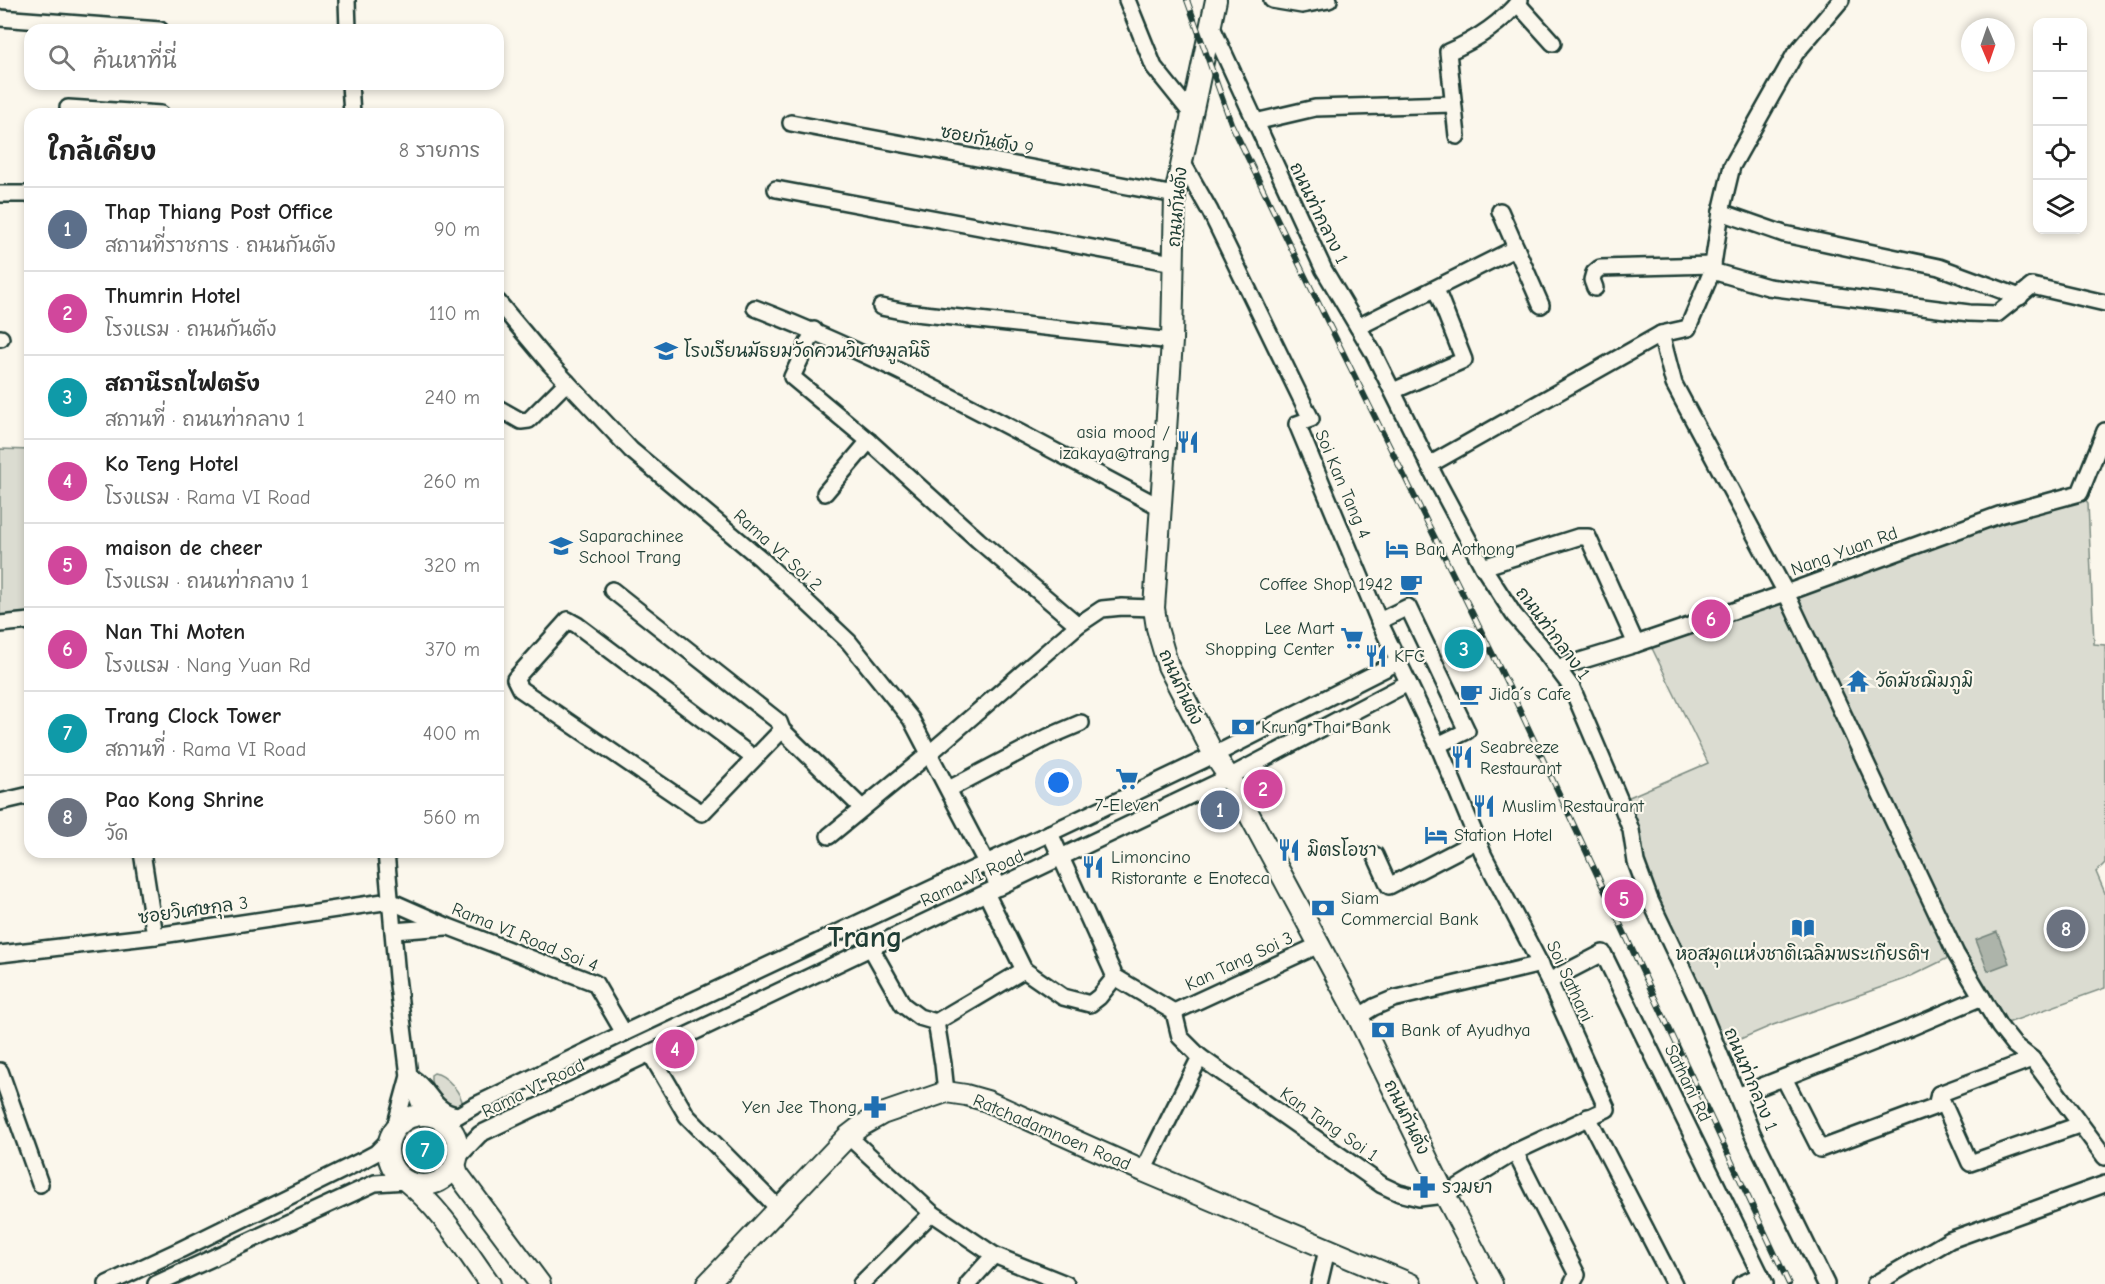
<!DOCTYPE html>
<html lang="th">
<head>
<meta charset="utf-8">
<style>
  :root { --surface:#fff; --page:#f2f2f2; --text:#222; --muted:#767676; --line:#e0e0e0; --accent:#1f6fb2 }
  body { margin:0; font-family:"Comic Neue","Playpen Sans Thai",sans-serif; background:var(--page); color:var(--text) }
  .controls { position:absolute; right:18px; top:18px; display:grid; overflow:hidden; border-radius:12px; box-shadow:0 3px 9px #0003 }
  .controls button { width:54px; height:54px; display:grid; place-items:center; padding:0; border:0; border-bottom:2px solid var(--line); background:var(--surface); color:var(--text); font:30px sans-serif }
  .compass { position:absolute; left:1961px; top:18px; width:54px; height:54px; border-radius:50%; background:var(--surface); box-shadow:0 3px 9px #0003; rotate:178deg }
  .you { position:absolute; left:1059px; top:783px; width:21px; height:21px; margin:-15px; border:4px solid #fff; border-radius:50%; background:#1a73e8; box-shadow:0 0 0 9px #1a73e833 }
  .badge { display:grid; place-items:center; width:39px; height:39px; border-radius:50%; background:var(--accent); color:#fff; font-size:20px; font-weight:700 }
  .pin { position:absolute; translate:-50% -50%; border:3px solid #fff; box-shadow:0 2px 6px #0006 }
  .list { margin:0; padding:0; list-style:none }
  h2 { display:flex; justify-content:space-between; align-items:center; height:78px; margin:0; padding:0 24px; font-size:26px }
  h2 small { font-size:20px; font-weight:400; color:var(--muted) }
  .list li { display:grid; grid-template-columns:39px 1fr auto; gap:18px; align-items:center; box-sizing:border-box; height:84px; padding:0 24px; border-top:2px solid var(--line) }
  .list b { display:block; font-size:22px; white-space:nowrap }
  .list p { margin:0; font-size:20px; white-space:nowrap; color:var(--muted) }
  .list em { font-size:20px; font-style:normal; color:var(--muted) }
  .icon { flex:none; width:33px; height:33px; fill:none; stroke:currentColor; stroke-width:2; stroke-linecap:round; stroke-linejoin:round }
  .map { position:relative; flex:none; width:2105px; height:1284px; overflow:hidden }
  .search { position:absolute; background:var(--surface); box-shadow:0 3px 9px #0003; left:24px; top:24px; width:480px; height:66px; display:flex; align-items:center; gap:15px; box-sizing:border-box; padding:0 21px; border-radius:18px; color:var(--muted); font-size:22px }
  .panel { position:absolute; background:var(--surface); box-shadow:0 3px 9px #0003; left:24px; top:108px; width:480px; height:750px; border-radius:18px }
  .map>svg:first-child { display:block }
  .green { fill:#dbdcd1; stroke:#7d8c82; stroke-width:1.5 }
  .water { fill:#adb4aa; stroke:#74847b; stroke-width:1.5 }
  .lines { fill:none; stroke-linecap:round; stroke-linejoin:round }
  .minor-casing { stroke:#1f3d34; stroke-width:20 }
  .major-casing { stroke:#1f3d34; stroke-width:24 }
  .minor { stroke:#fbf7ec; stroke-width:15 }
  .major { stroke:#fbf7ec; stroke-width:20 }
  .rail-casing { stroke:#1f3d34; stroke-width:6 }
  .rail { stroke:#fbf7ec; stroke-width:4; stroke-dasharray:11; stroke-linecap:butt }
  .labels { text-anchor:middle; stroke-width:4.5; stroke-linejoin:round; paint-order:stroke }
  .street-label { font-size:18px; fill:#1f3d34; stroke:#fbf7ec }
  .poi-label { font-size:18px; fill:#1f3d34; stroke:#fbf7ec; text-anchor:start }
  .town-label { font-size:30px; font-weight:bold; fill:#1f3d34; stroke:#fbf7ec }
</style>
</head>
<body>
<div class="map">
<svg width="2105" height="1284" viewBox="0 0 2105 1284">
  <rect width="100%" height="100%" fill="#fbf7ec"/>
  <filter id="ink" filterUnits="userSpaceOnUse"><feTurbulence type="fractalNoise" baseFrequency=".0167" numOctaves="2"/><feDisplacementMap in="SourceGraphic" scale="12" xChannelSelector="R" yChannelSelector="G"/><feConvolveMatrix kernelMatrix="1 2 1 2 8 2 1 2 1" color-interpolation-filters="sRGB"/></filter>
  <g filter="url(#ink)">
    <!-- green -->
    <g class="green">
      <polygon points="0,449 30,450 30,612 0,616"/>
      <polygon points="2080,493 2088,503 2094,644 2105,645 2105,863 2096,872 2105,893 2105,988 1999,1026 1956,954 1905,979 1773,1025 1717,1049 1652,903 1620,801 1708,763 1648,640"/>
      <path d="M434 1073C447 1075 461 1093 463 1105L456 1110C444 1102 429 1091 431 1075Z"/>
    </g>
    <!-- water -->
    <polygon class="water" points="1997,932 2009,963 1988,971 1976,940"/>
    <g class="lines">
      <!-- minor casing -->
      <g class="minor-casing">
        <g id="minor">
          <polyline points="347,0 348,30"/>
          <polyline points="1127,0 1154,67 1191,113"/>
          <polyline points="1272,0 1302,5 1329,0"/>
          <polyline points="1517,3 1553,43"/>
          <polyline points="0,18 160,30"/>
          <polyline points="1210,23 1324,270 1374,354 1436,479 1483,567 1514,615 1540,645 1572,688 1620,801 1631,830 1636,862 1650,900 1697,999 1753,1135 1826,1284"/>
          <polyline points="350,84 352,114"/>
          <polyline points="68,108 161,114"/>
          <polyline points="1255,122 1315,108 1453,104"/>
          <polyline points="791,123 1175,195"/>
          <path d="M1457 136 1448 52C1476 40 1500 25 1520 0"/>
          <polyline points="776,189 1173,263"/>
          <polyline points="0,194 30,194"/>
          <polyline points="1500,211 1541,305"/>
          <polyline points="1721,212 1784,234 1939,267 2020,297"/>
          <polyline points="1712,271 1768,287 1969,313 1997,314 2032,286 2105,303"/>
          <polyline points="1595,288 1592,280 1594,273 1600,268 1713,265"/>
          <polyline points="498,302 550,364 631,450 760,558 849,642 911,719 999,887"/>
          <polyline points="881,307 906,312 1172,341"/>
          <path d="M755 308C896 362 1028 438 1162 508"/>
          <polyline points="1358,327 1516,248"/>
          <polyline points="814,330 792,377 869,441 978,540 1078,625"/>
          <polyline points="1661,334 1674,384 1786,593 1956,954 1999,1026 2014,1045 2032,1059 2105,1157"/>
          <polyline points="0,338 1,338"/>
          <polyline points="1393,391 1464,360 1436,289"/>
          <polyline points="498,408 521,421 529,420 567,382"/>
          <polyline points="1429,465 1661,334 1688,328 1712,271 1721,212 1732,166 1795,54 1841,0"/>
          <polyline points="825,493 869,441"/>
          <polyline points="1483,567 1578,537 1588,537 1636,644"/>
          <polyline points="612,590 779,722 782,730 862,808"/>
          <polyline points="1379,621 1408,607 1467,731 1438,745"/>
          <polyline points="0,624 30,621"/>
          <polyline points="1557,668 1636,644 1786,593 1999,515 2080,493 2105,431"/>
          <polyline points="754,758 577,625 568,620 515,679 520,689 702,813 782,730"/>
          <polyline points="949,789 1048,737 1081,723"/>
          <polyline points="0,802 30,795"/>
          <polyline points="1050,833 1115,977 1174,1012 1180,1037 1200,1057 1382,1185 1399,1193 1419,1198 1445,1195 1515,1152 1607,1109 1549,981 1484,856 1438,745 1379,621 1297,424 1311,419 1210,211 1181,160"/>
          <polyline points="829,836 930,753 1078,625 1102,609 1122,607 1154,608"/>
          <polyline points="142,852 155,936"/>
          <polyline points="386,852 397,977 409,1076 424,1115"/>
          <polyline points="1375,855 1389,886 1478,840"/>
          <polyline points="986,893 1024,970 1063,997 1090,1004 1099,997 1115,977"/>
          <polyline points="393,931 446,927"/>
          <polyline points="871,948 903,1005 919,1017 936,1022 943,1064 946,1092"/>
          <polyline points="0,954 155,936 390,901 449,927 595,983 624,1033"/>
          <polyline points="1549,981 1603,953 1765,1284"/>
          <polyline points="1174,1012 1321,944"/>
          <polyline points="1358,1017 1374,1007 1393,999 1541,964"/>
          <polyline points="936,1022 1024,970"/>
          <polyline points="650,1053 687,1116 779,1209"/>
          <polyline points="0,1071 40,1184"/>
          <path d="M412 1078C431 1090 432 1111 457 1115"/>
          <polyline points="1784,1078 1820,1149 1936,1106 1939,1094 2032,1059"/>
          <polyline points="1939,1094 1970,1163 2079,1125"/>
          <polyline points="1737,1096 1907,1029 1982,997"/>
          <polyline points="1588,1117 1674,1284"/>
          <polyline points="445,1123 474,1106 624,1033 1050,833 1214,755 1398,662"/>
          <polyline points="394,1131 409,1076"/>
          <polyline points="848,1136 932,1213 994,1255 1066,1284"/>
          <polyline points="1515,1152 1577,1275 1572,1284"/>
          <polyline points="457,1158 480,1134 1229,777 1408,683"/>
          <polyline points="1143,1171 1200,1057"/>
          <polyline points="107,1284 182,1249 361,1161 376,1153 390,1139"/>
          <polyline points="156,1284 375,1183 406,1181"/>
          <polyline points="861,1284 932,1213"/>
          <polyline points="968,1284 994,1255"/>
          <polyline points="1319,1284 1327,1250"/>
          <polyline points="1741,1284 1761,1275"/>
          <polyline points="1875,1284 1950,1240 2105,1184"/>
        </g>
      </g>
      <!-- major casing -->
      <g class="major-casing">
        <g id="major">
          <polyline points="1216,0 1175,195 1172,341 1154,608 1157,628 1168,666 1214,755 1229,777 1358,1017 1445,1195 1492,1284"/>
          <circle cx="423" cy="1150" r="35"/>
          <polyline points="455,1165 458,1174 540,1284"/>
          <path d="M407 1182C442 1210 464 1248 490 1284"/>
          <polyline points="707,1284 848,1136 861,1126 882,1114 946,1092 966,1095 987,1101 1143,1171 1411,1284"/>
        </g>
      </g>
      <!-- minor -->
      <use href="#minor" class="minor"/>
      <!-- major -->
      <use href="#major" class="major"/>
      <!-- rail casing -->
      <g class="rail-casing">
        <polyline id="rail" points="1187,0 1231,123 1299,264 1510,689 1789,1284"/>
      </g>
      <!-- rail -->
      <use href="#rail" class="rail"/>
    </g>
  </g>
  <!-- icons -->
  <defs>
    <g id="school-bare" transform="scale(1.8)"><path d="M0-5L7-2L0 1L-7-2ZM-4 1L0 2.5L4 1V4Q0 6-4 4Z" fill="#1f6fb2" stroke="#fbf7ec" stroke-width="2.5" paint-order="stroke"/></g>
    <g id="restaurant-bare" transform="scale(1.8)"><path d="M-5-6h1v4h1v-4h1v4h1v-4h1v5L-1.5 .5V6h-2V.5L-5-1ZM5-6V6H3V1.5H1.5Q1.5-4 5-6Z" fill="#1f6fb2" stroke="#fbf7ec" stroke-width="2.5" paint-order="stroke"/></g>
    <g id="hotel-bare" transform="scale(1.8)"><path d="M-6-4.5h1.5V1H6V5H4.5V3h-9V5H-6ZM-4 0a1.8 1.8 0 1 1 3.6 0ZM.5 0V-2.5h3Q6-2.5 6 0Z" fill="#1f6fb2" stroke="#fbf7ec" stroke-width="2.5" paint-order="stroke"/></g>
    <g id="cafe-bare" transform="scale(1.8)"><path d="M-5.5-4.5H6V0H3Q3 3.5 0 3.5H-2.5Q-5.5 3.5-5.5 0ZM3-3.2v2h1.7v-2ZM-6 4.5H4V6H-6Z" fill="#1f6fb2" stroke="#fbf7ec" stroke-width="2.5" paint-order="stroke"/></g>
    <g id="supermarket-bare" transform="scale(1.8)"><path d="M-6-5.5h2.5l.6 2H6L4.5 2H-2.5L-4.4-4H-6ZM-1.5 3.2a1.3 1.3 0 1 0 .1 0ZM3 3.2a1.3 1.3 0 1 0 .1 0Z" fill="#1f6fb2" stroke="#fbf7ec" stroke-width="2.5" paint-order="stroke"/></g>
    <g id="temple-bare" transform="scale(1.8)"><path d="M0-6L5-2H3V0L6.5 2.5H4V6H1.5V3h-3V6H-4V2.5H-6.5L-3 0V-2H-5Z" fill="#1f6fb2" stroke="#fbf7ec" stroke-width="2.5" paint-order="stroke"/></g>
    <g id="bank-bare" transform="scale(1.8)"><path d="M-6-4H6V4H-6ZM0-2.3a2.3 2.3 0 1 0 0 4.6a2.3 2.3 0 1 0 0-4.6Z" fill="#1f6fb2" stroke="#fbf7ec" stroke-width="2.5" paint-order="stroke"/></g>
    <g id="library-bare" transform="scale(1.8)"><path d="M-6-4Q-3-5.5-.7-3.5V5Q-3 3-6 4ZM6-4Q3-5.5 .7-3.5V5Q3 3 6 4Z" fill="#1f6fb2" stroke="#fbf7ec" stroke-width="2.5" paint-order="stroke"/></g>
    <g id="pharmacy-bare" transform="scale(1.8)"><path d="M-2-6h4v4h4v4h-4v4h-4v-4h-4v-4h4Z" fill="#1f6fb2" stroke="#fbf7ec" stroke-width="2.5" paint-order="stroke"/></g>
  </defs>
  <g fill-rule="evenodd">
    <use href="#school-bare" x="666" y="351"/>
    <use href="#restaurant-bare" x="1188" y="442"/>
    <use href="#school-bare" x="561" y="546"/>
    <use href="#hotel-bare" x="1397" y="549"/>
    <use href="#cafe-bare" x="1411" y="584"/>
    <use href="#supermarket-bare" x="1352" y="638"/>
    <use href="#restaurant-bare" x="1376" y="656"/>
    <use href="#temple-bare" x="1858" y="681"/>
    <use href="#cafe-bare" x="1471" y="694"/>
    <use href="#bank-bare" x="1243" y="727"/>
    <use href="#restaurant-bare" x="1462" y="757"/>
    <use href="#supermarket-bare" x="1127" y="779"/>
    <use href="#restaurant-bare" x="1484" y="806"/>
    <use href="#hotel-bare" x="1436" y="835"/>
    <use href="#restaurant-bare" x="1289" y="850"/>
    <use href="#restaurant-bare" x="1093" y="867"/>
    <use href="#bank-bare" x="1323" y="908"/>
    <use href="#library-bare" x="1803" y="928"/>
    <use href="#bank-bare" x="1383" y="1030"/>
    <use href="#pharmacy-bare" x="875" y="1107"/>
    <use href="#pharmacy-bare" x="1424" y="1187"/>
  </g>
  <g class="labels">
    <!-- street labels -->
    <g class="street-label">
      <text transform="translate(987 140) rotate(11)" y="6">ซอยกันตัง 9</text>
      <text transform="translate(1177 207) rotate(-85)" y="6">ถนนกันตัง</text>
      <text transform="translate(1319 213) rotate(64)" y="6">ถนนท่ากลาง 1</text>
      <text transform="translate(1343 484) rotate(67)" y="6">Soi Kan Tang 4</text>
      <text transform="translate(778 550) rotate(42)" y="6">Rama VI Soi 2</text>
      <text transform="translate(1844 551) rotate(-20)" y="6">Nang Yuan Rd</text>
      <text transform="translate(1553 633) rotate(53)" y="6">ถนนท่ากลาง 1</text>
      <text transform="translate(1181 687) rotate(65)" y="6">ถนนกันตัง</text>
      <text transform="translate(972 878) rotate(-25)" y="6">Rama VI Road</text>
      <text transform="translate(193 910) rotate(-8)" y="6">ซอยวิเศษกุล 3</text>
      <text transform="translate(525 937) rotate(22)" y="6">Rama VI Road Soi 4</text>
      <text transform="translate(1239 961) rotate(-25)" y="6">Kan Tang Soi 3</text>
      <text transform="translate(1570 981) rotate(65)" y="6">Soi Sathani</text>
      <text transform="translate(1751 1079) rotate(67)" y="6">ถนนท่ากลาง 1</text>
      <text transform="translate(1688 1083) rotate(64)" y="6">Sathani Rd</text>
      <text transform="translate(533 1088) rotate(-26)" y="6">Rama VI Road</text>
      <text transform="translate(1407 1117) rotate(64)" y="6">ถนนกันตัง</text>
      <text transform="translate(1329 1124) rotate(35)" y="6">Kan Tang Soi 1</text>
      <text transform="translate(1052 1132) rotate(23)" y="6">Ratchadamnoen Road</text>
    </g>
    <!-- poi labels -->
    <g class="poi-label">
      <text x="684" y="357">โรงเรียนมัธยมวัดควนวิเศษมูลนิธิ</text>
      <text x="1170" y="438" text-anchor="end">asia mood /<tspan x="1170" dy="21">izakaya@trang</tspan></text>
      <text x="579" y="542">Saparachinee<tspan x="579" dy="21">School Trang</tspan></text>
      <text x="1415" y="555">Ban Aothong</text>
      <text x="1393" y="590" text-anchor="end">Coffee Shop 1942</text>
      <text x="1334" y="634" text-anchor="end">Lee Mart<tspan x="1334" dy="21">Shopping Center</tspan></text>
      <text x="1394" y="662">KFC</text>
      <text x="1876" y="687">วัดมัชฌิมภูมิ</text>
      <text x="1489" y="700">Jida´s Cafe</text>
      <text x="1261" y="733">Krung Thai Bank</text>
      <text x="1480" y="753">Seabreeze<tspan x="1480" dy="21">Restaurant</tspan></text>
      <text x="1127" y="811" text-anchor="middle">7-Eleven</text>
      <text x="1502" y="812">Muslim Restaurant</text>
      <text x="1454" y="841">Station Hotel</text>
      <text x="1307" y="856">มิตรโอชา</text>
      <text x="1111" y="863">Limoncino<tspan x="1111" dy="21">Ristorante e Enoteca</tspan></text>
      <text x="1341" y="904">Siam<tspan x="1341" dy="21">Commercial Bank</tspan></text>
      <text x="1803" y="960" text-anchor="middle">หอสมุดแห่งชาติเฉลิมพระเกียรติฯ</text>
      <text x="1401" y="1036">Bank of Ayudhya</text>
      <text x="857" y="1113" text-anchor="end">Yen Jee Thong</text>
      <text x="1442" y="1193">รวมยา</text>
    </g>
    <!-- town labels -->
    <g class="town-label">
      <text x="865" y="947">Trang</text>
    </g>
  </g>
</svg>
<div class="controls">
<button>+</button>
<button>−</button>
<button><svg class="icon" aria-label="locate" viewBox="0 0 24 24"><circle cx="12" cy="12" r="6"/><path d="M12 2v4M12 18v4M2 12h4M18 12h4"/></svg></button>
<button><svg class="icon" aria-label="layers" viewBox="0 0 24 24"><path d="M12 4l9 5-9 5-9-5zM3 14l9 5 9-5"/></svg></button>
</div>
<svg class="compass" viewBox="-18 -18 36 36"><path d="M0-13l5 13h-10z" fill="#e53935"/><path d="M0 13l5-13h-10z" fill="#767676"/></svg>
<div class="you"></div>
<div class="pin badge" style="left:1220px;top:810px;background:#5c6f8a">1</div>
<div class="pin badge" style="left:1263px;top:789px;background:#d1479c">2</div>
<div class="pin badge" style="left:1464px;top:649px;background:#0f9aa8">3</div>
<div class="pin badge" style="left:675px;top:1049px;background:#d1479c">4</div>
<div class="pin badge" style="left:1624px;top:899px;background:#d1479c">5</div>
<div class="pin badge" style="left:1711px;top:619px;background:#d1479c">6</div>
<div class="pin badge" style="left:425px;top:1150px;background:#0f9aa8">7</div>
<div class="pin badge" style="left:2066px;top:929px;background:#6b7280">8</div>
<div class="search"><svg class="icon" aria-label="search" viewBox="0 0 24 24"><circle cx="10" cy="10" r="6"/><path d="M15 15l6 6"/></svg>ค้นหาที่นี่</div>
<section class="panel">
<h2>ใกล้เคียง<small>8 รายการ</small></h2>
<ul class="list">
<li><span class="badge" style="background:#5c6f8a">1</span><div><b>Thap Thiang Post Office</b><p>สถานที่ราชการ · ถนนกันตัง</p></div><em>90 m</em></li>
<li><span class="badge" style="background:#d1479c">2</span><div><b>Thumrin Hotel</b><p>โรงแรม · ถนนกันตัง</p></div><em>110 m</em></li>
<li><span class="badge" style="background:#0f9aa8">3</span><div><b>สถานีรถไฟตรัง</b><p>สถานที่ · ถนนท่ากลาง 1</p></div><em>240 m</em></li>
<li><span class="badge" style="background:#d1479c">4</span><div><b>Ko Teng Hotel</b><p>โรงแรม · Rama VI Road</p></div><em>260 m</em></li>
<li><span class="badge" style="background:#d1479c">5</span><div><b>maison de cheer</b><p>โรงแรม · ถนนท่ากลาง 1</p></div><em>320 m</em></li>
<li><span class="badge" style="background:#d1479c">6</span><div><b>Nan Thi Moten</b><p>โรงแรม · Nang Yuan Rd</p></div><em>370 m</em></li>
<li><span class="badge" style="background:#0f9aa8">7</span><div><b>Trang Clock Tower</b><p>สถานที่ · Rama VI Road</p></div><em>400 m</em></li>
<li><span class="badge" style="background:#6b7280">8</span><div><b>Pao Kong Shrine</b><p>วัด</p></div><em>560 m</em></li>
</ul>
</section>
</div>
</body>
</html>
